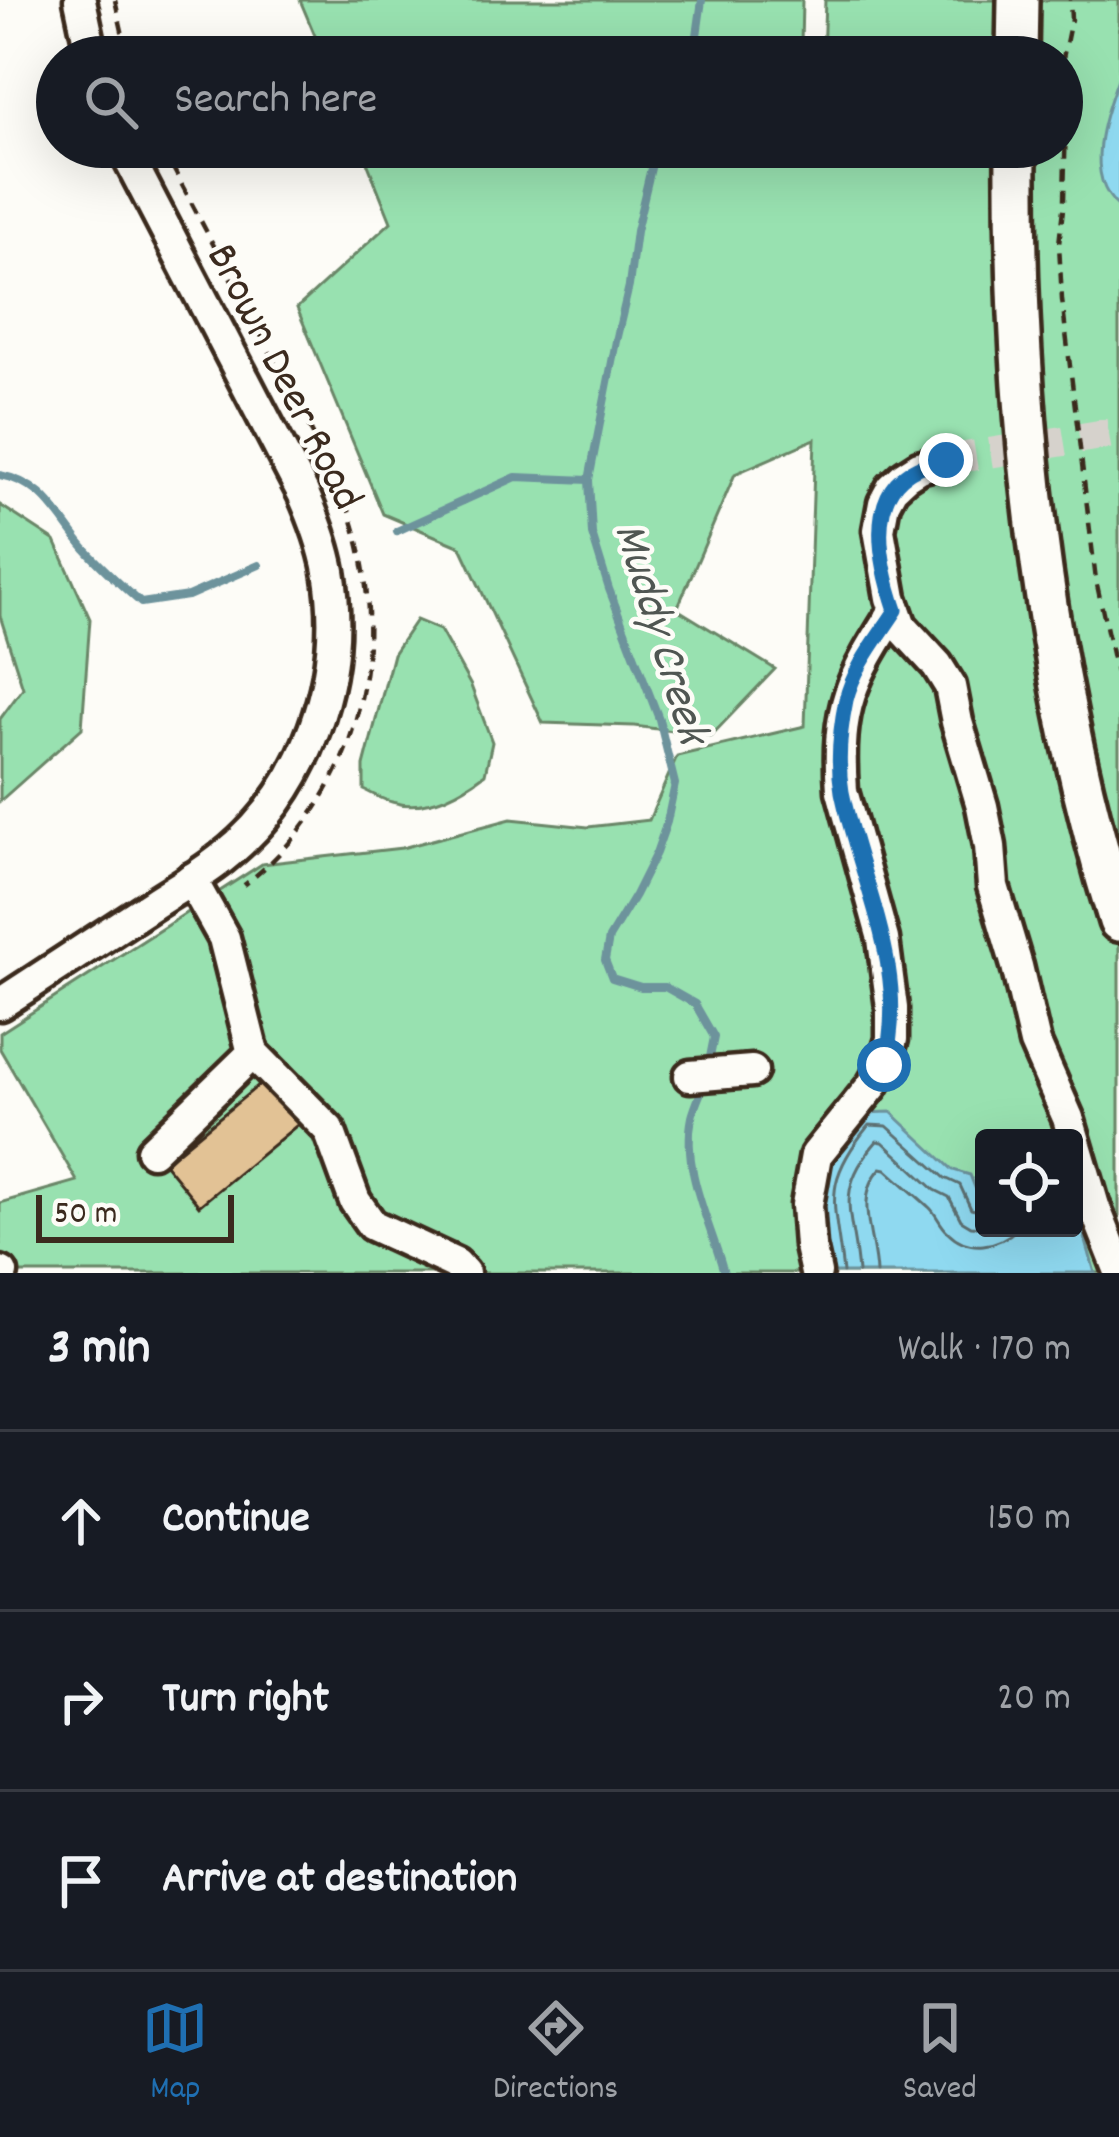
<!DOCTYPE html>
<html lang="en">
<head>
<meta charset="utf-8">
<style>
  :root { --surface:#171b24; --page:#20242c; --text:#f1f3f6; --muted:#9ea1a6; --line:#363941; --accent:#1f6fb2 }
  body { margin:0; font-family:Dekko,sans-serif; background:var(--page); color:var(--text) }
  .controls { position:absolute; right:36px; bottom:36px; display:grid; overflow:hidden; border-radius:12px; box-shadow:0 12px 48px #0002 }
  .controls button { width:108px; height:108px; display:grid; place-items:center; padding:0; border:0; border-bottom:3px solid var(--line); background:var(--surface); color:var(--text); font:60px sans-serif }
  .scale { position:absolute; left:36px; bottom:30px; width:198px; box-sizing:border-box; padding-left:12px; border:6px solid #3b2a1e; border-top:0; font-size:33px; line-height:42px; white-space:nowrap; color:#3b2a1e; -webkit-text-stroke:9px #fdfcf7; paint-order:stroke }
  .stop { position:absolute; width:36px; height:36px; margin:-27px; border:9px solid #1f6fb2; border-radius:50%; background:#fff }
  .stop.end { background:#1f6fb2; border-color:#fff; box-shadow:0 3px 12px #0008 }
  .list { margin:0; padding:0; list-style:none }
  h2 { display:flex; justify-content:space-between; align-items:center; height:156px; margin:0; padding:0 48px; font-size:51px }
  h2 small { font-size:39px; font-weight:400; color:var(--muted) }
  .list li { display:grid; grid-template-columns:78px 1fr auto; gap:36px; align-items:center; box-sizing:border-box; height:180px; padding:0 48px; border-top:3px solid var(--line) }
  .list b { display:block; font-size:45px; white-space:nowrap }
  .list em { font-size:39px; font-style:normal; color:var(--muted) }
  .icon { flex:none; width:66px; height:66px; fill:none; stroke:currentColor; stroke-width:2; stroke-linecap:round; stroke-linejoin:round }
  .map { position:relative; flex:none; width:1119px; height:1273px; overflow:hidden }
  .search { position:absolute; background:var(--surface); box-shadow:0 12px 48px #0002; left:36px; right:36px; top:36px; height:132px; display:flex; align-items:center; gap:30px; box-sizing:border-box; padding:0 42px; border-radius:66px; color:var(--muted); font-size:45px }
  .sheet { height:696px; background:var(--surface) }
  nav { display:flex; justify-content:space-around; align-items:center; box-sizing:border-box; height:168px; border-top:3px solid var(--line); background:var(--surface); font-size:33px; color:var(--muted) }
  nav a { display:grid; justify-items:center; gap:6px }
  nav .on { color:var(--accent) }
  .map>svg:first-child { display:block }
  .green { fill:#98e1b0; stroke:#6a8667; stroke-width:3; fill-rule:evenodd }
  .water { fill:#8fd9f0; stroke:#6d939c; stroke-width:3 }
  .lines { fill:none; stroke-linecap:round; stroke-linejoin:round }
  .shore { stroke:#5d7072; stroke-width:3 }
  .stream { stroke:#6d939c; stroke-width:8 }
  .building { fill:#e2c295; stroke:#3b2a1e; stroke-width:3 }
  .minor-tunnel { stroke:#d6d2cc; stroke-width:30; stroke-dasharray:30 15; stroke-linecap:butt }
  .minor-casing { stroke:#3b2a1e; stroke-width:39 }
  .major-casing { stroke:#3b2a1e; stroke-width:48 }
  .path { stroke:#3b2a1e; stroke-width:4.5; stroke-dasharray:12 9; stroke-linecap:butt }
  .minor { stroke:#fdfcf7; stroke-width:30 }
  .major { stroke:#fdfcf7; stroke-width:39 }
  .route { stroke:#1f6fb2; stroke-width:15 }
  .labels { text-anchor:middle; stroke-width:9; stroke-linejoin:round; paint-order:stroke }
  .street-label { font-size:45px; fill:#3b2a1e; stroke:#fdfcf7 }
  .water-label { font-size:48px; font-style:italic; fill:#505652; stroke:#fdfcf7 }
</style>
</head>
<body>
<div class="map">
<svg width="1119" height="1273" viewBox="0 0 1119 1273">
  <rect width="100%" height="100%" fill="#fdfcf7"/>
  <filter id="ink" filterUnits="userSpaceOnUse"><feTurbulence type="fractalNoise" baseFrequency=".00833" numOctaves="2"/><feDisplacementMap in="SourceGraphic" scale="24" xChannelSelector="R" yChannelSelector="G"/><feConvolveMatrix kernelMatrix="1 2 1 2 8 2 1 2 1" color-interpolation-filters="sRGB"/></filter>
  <g filter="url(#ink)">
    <!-- green -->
    <g class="green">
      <polygon points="300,0 802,0 801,46 804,57 324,57"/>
      <path d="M825 0H1119V1273H0V1203L77 1181 0 1049V1033L262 864 402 848 511 819 588 827 649 820 677 756 805 726 815 439 735 474 677 609 775 669 711 736 634 726 543 723 461 547 383 514 297 308 391 222 361 147H1062V57H823ZM984 1138H1074V1228H984Z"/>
      <polygon points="0,505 55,541 90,619 82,728 0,801 0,719 23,688 0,616"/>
      <path d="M416 620 440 630 471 686 492 742 485 774C460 793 425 812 392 802 383 800 373 794 364 790V766L393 654Z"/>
    </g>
    <!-- water -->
    <g class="water">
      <path d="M1119 76V207C1082 176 1105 113 1119 76Z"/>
      <polygon points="891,1112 953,1170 970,1175 984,1210 984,1228 1074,1228 1074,1225 1082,1227 1095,1273 832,1273 820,1203 826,1166 862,1113"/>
    </g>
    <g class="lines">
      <!-- shore -->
      <g class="shore">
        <path d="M843 1273C836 1203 819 1186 869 1125L887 1126 945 1178 960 1185 971 1209 984 1212"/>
        <path d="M858 1273C854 1214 832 1193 877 1141L883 1142 935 1190 949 1197 961 1220 971 1226 984 1227"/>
        <path d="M876 1273C875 1237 853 1198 881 1168L886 1169C900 1182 916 1195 930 1208 937 1215 940 1225 948 1232 969 1253 998 1247 1018 1228"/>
      </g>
      <!-- stream -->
      <g class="stream">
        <polyline points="694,57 702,0"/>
        <polyline points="656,147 636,231 629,286 616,341 589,480 592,534 609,589 659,719 675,784 667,822 656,853 635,895 609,938 605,960 612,978 641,987 665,987 695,1004 714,1037 708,1067"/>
        <path d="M0 475C46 484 57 516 85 549 102 568 121 585 141 603L188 596 259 565"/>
        <polyline points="397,531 516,477 589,480"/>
        <path d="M705 1082C701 1093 695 1105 692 1117 681 1170 711 1224 724 1273"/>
      </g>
    </g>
    <!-- building -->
    <polygon class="building" points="266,1079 301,1122 199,1206 164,1163"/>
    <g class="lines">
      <!-- minor-tunnel -->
      <polyline class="minor-tunnel" points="946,460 1119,432"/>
      <!-- minor casing -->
      <g class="minor-casing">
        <g id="minor">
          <polyline points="80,0 92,57"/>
          <polyline points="946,460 919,467 905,476 892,488 884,503 879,530 891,598 901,626 937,665 950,686 957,722 982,806 990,846 993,886 1017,966 1035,1043 1068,1118 1094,1206 1119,1269"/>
          <path d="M0 1004C51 971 102 937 153 904 176 889 201 875 222 858 307 791 347 677 329 571 324 544 314 518 303 493L123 147"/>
          <polyline points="253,1053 329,1130 355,1201 372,1225 456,1264 464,1273"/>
          <polyline points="690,1076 752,1071"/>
          <polyline points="152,1151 253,1053 224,938 191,879"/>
          <polyline points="0,1272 2,1273"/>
          <path d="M816 1273 810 1246 807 1205 816 1155 872 1086 884 1065 892 1039V1008L883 939 842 791C836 705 851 680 895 610"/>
        </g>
      </g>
      <!-- major casing -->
      <g class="major-casing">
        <g id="major">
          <polyline points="1017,57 1018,0"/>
          <path d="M1016 147C1014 409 1041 670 1119 921"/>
        </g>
      </g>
      <!-- path -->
      <g class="path">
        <polyline points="115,0 128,57"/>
        <polyline points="1062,63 1071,19 1070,0"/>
        <polyline points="1062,84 1066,119 1064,200 1059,244 1062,300 1096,580 1119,686"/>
        <path d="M162 147 335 476C400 617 370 789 244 885"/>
      </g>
      <!-- minor -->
      <use href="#minor" class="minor"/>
      <!-- major -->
      <use href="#major" class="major"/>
    </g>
  </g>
  <g class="lines" filter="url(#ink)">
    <!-- route -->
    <path class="route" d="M884 1065C911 973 860 881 842 792 837 763 840 729 846 700 854 667 878 638 896 610 881 566 863 493 917 468 926 464 937 463 946 460"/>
  </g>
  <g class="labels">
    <!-- street labels -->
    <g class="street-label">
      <text transform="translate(288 375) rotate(63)" y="16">Brown Deer Road</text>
    </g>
    <!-- water labels -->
    <g class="water-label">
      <text transform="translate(665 632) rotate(73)" y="17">Muddy Creek</text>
    </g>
  </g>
</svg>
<div class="controls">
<button><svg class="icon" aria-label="locate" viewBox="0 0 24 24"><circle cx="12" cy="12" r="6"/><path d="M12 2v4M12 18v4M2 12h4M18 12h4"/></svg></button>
</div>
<div class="scale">50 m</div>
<div class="stop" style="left:884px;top:1065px"></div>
<div class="stop end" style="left:946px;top:460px"></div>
<div class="search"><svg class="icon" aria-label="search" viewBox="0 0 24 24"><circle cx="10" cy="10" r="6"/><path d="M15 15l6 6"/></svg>Search here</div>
</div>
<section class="sheet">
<h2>3 min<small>Walk · 170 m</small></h2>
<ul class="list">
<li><svg class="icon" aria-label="ahead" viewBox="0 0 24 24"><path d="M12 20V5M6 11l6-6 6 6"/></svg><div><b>Continue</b></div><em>150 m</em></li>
<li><svg class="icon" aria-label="right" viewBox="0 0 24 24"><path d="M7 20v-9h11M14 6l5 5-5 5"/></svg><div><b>Turn right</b></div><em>20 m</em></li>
<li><svg class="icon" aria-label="arrive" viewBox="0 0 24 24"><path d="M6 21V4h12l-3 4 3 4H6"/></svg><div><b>Arrive at destination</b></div></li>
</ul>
</section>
<nav>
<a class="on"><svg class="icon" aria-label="map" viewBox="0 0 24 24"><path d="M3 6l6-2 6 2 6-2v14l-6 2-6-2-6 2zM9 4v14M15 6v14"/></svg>Map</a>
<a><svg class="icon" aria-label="directions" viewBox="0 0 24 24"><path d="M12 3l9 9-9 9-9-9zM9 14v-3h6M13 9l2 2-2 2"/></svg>Directions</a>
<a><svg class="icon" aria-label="saved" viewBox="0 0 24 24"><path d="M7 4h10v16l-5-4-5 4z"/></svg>Saved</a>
</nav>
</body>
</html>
